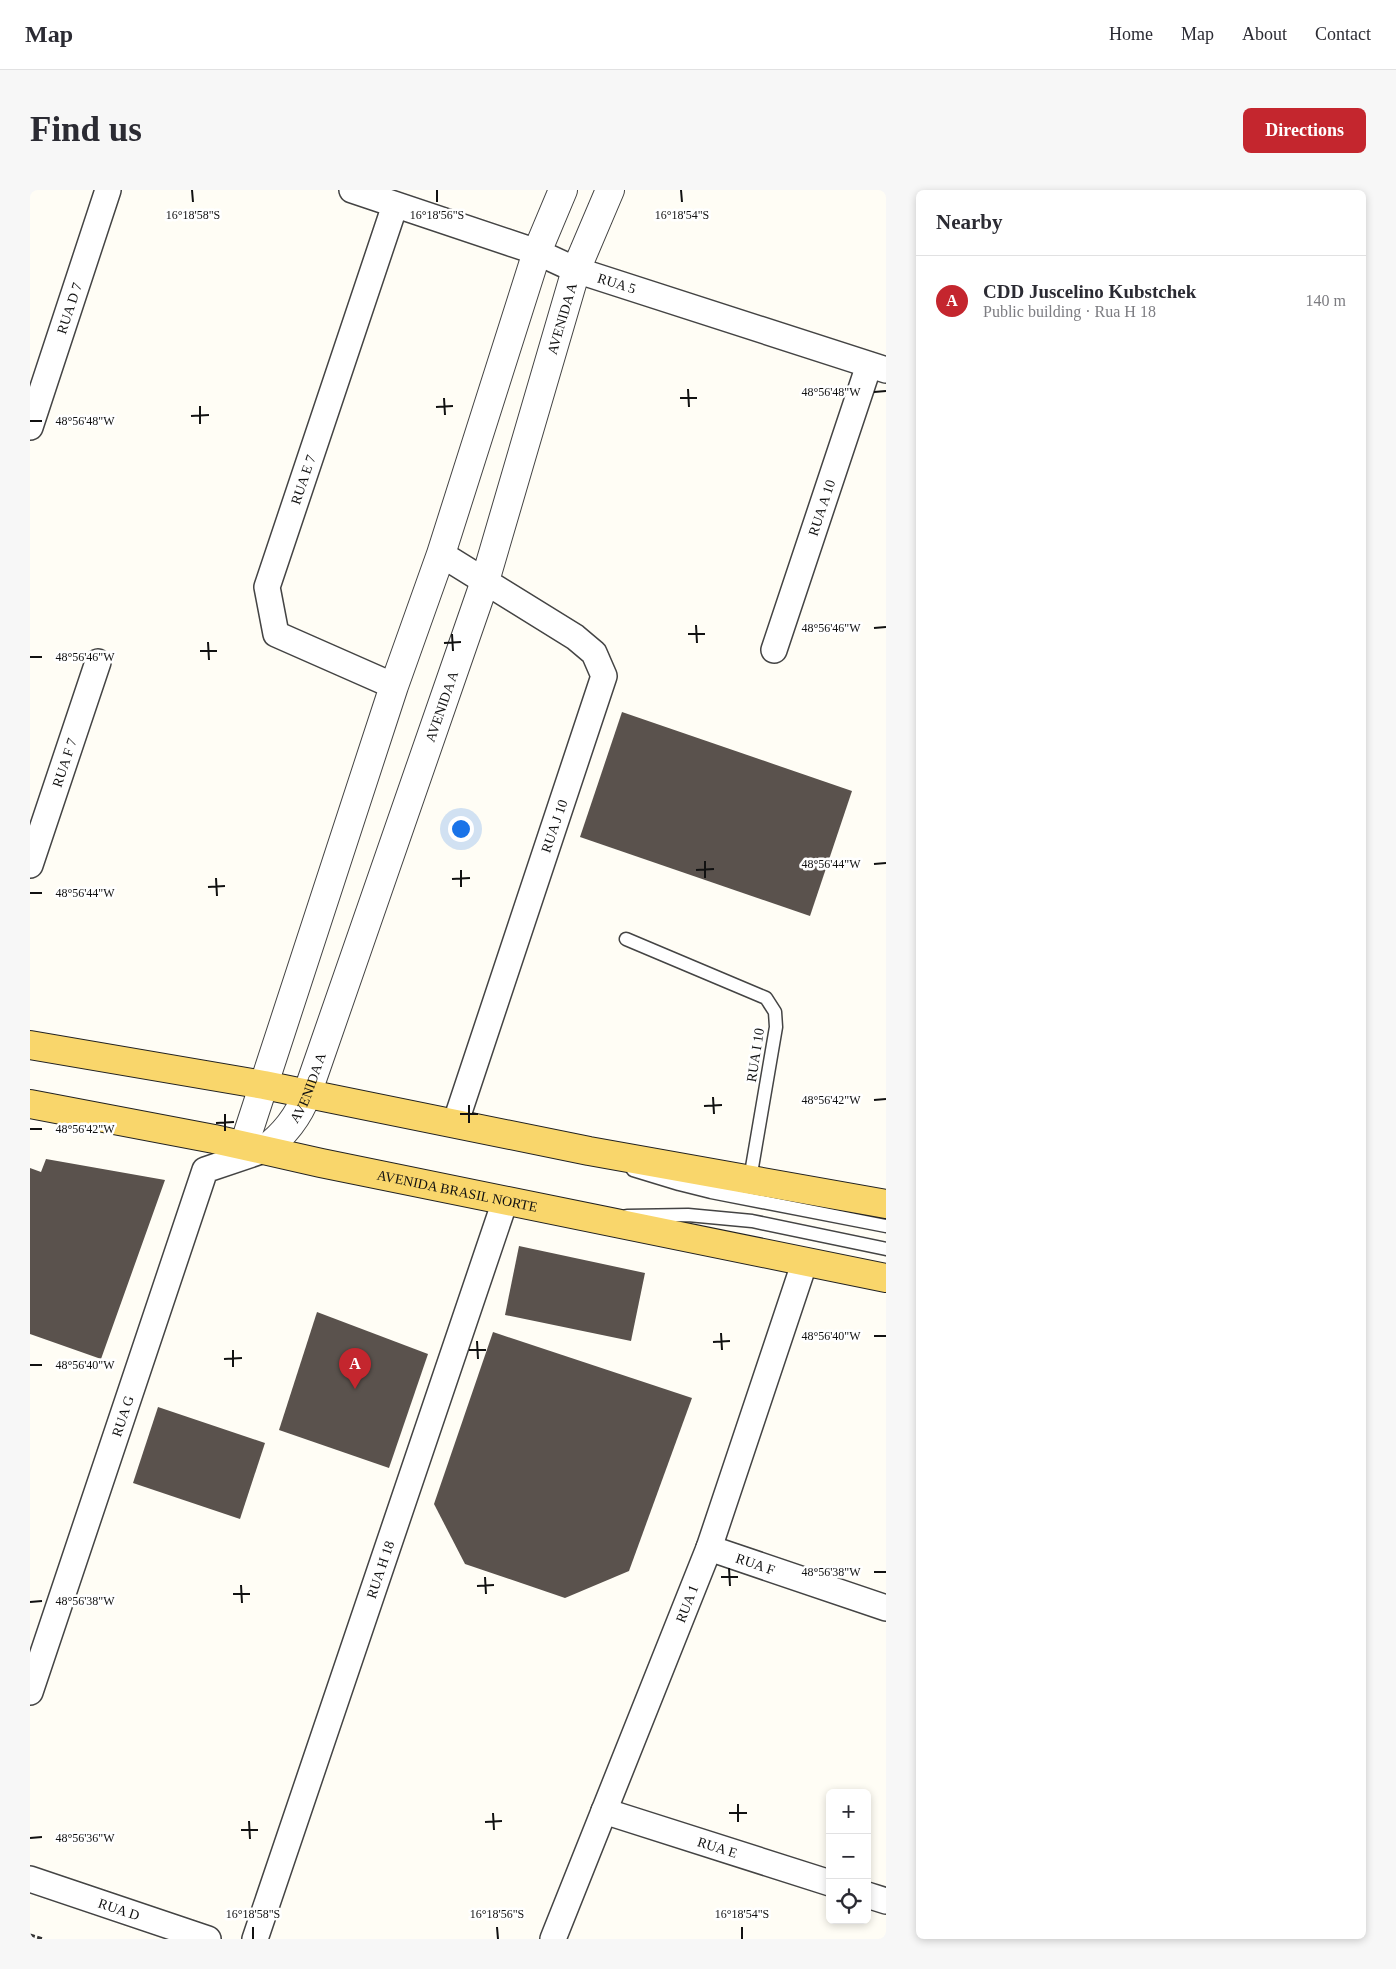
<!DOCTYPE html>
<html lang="en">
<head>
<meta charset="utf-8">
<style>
  :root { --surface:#fff; --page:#f7f7f7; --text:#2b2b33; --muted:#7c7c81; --line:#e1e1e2; --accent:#c4262e }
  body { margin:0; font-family:Georgia,serif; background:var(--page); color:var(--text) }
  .controls { position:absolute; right:15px; bottom:15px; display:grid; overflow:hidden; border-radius:8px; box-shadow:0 2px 8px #0003 }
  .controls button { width:45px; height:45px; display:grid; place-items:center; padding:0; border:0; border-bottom:1px solid var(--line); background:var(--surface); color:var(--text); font:25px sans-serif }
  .you { position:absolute; left:430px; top:638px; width:18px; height:18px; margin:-12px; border:4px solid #fff; border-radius:50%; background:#1a73e8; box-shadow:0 0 0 8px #1a73e833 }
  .badge { display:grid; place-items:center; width:32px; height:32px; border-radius:50%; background:var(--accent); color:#fff; font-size:16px; font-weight:700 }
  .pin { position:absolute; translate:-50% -41px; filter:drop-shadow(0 1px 2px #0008) }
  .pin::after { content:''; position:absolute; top:26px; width:18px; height:15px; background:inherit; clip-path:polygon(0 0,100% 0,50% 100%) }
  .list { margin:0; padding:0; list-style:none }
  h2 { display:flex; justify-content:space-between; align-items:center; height:65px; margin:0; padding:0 20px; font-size:21px }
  h2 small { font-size:16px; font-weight:400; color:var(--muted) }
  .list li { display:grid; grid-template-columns:32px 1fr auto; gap:15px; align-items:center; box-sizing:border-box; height:90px; padding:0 20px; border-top:1px solid var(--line) }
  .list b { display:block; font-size:19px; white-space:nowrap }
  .list p { margin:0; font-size:16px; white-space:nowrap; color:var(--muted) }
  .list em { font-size:16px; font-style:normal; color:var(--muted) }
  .icon { flex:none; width:28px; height:28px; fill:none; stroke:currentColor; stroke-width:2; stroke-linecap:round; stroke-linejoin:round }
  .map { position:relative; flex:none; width:856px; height:1749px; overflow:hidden; border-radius:8px }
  header { display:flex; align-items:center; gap:30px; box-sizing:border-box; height:70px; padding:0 25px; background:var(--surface); border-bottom:1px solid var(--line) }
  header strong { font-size:24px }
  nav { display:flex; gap:28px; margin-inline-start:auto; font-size:18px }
  .intro { display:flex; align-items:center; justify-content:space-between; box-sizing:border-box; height:120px; padding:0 30px }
  h1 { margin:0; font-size:35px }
  .button { padding:12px 22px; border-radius:8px; background:var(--accent); color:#fff; font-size:18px; font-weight:700 }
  main { display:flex; gap:30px; padding:0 30px }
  aside { flex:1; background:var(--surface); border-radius:8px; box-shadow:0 2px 8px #0003 }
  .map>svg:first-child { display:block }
  .building { fill:#5a524d }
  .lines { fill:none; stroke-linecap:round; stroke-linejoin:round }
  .service-casing { stroke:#444; stroke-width:15 }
  .minor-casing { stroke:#444; stroke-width:28 }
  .tertiary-casing { stroke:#444; stroke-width:30 }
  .primary-casing { stroke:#222; stroke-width:30 }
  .path { stroke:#333; stroke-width:3; stroke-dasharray:5 2.5; stroke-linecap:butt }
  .service { stroke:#fff; stroke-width:12 }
  .minor { stroke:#fff; stroke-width:25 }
  .tertiary { stroke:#fff; stroke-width:28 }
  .primary { stroke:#f9d66b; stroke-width:28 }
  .ticks { fill:none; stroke:#111; stroke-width:2 }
  .labels { text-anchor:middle; stroke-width:5; stroke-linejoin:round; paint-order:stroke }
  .street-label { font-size:14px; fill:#111; stroke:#fff }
  .ticks-label { font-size:12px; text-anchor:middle; fill:#111; stroke:#fff; stroke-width:5; stroke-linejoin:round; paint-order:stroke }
</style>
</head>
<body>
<header>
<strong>Map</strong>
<nav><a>Home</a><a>Map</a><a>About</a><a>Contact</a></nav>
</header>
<div class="intro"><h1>Find us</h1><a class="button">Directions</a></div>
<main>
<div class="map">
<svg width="856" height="1749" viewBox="0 0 856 1749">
  <rect width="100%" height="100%" fill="#fffdf5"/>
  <!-- building -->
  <g class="building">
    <polygon points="592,522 822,601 780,726 550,647"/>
    <polygon points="16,969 135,990 71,1169 0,1144 0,978 11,982"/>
    <polygon points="489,1056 615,1083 601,1151 475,1125"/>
    <polygon points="287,1122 398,1164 359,1278 249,1240"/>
    <polygon points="463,1142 662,1208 599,1381 535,1408 435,1374 404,1314"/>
    <polygon points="128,1217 235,1253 210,1329 103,1293"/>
  </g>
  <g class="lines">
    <!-- service casing -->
    <g class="service-casing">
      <g id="service">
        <polyline points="596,749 736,808 745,822 746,837 720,989"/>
        <polyline points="603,980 649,994 681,1002 856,1036"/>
        <polyline points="597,1026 658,1025 722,1031 856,1059"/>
      </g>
    </g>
    <!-- minor casing -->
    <g class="minor-casing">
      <g id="minor">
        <path id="s1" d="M322 0 507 62 546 80 856 180"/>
        <path id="s2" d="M0 237 78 0"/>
        <polyline points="411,364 545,447 564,463 574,486 425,934"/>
        <path id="s3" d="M744 460 839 175"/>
        <path id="s4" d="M364 496 246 444 237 397 365 15"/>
        <path id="s5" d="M0 675 68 472"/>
        <path id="s6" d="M679 1358 856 1418"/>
        <path id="s7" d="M0 1502 175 980 234 960"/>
        <path id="s8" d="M574 1621 800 1693"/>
        <path id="s9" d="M0 1689 178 1749"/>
        <polyline points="837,1705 856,1711"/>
        <path id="s10" d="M225 1749 475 1011"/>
        <path id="s11" d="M523 1749 679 1358 775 1071"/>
      </g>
    </g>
    <!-- tertiary casing -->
    <g class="tertiary-casing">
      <g id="tertiary">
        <polyline points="214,955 364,496 411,364 507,62 533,0"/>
        <path id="s12" d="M234 960C254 945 268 928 277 904L455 391 546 80 580 0"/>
      </g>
    </g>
    <!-- primary casing -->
    <g class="primary-casing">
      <g id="primary">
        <polyline points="0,855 234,895 559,961 856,1014"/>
        <path id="s13" d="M0 914 184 949 291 973 856 1088"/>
      </g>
    </g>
    <!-- path -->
    <polyline class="path" points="0,1745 13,1749"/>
    <!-- service -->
    <use href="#service" class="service"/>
    <!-- minor -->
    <use href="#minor" class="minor"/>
    <!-- tertiary -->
    <use href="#tertiary" class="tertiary"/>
    <!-- primary -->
    <use href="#primary" class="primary"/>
  </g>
  <!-- ticks -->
  <path class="ticks" d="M162 0 163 12M407 0V12M651 0 652 12M658 199 659 217M844 202 856 201M414 208 415 225M650 208H667M170 216V234M406 217 423 216M161 226 179 225M0 231H12M666 435 667 453M844 438 856 437M422 444 423 461M658 444H675M178 452 179 470M414 453 431 452M170 461H187M0 467H12M675 671V688M844 674 856 673M431 680V697M666 680 684 679M186 688 187 706M422 689 440 688M178 697 195 696M0 703H12M683 907 684 924M844 910 856 909M439 915V933M674 916 692 915M195 924V941M430 924H448M186 933 204 932M0 939H12M691 1143 692 1160M844 1146H856M447 1151 448 1169M683 1152 700 1151M203 1160V1177M439 1160H456M194 1169 212 1168M0 1175H12M699 1378 700 1396M844 1382H856M455 1387 456 1404M691 1387H708M211 1395 212 1413M447 1396 464 1395M203 1404H220M0 1412 12 1411M708 1614V1632M463 1623 464 1640M699 1623H717M219 1631 220 1649M455 1632 472 1631M211 1640H228M0 1648 12 1647M223 1737V1749M467 1737 468 1749M712 1737V1749"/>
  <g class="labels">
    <!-- street labels -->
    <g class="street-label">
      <text dy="5" stroke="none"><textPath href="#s1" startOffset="281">RUA 5</textPath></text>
      <text dy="5" stroke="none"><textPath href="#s2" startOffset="125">RUA D 7</textPath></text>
      <text dy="5" stroke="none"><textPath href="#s12" startOffset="888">AVENIDA A</textPath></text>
      <text dy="5" stroke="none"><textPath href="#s4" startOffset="290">RUA E 7</textPath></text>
      <text dy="5" stroke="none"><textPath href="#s3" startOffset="150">RUA A 10</textPath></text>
      <text dy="5" stroke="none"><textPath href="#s12" startOffset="482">AVENIDA A</textPath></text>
      <text dy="5" stroke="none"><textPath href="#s5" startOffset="108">RUA F 7</textPath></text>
      <text transform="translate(524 636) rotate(-71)" y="5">RUA J 10</text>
      <text transform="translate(725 865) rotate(-81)" y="5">RUA I 10</text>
      <text dy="5" stroke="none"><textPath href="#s12" startOffset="78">AVENIDA A</textPath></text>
      <text dy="5" stroke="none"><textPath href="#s13" startOffset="436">AVENIDA BRASIL NORTE</textPath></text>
      <text dy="5" stroke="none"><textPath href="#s7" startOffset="291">RUA G</textPath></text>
      <text dy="5" stroke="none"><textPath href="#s6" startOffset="49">RUA F</textPath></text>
      <text dy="5" stroke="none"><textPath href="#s10" startOffset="390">RUA H 18</textPath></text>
      <text dy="5" stroke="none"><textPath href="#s11" startOffset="361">RUA 1</textPath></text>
      <text dy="5" stroke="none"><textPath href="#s8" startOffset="119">RUA E</textPath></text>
      <text dy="5" stroke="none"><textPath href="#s9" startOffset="94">RUA D</textPath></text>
    </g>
  </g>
  <g class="ticks-label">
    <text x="163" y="29">16°18'58"S</text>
    <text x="407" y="29">16°18'56"S</text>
    <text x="652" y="29">16°18'54"S</text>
    <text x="801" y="206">48°56'48"W</text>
    <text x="55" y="235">48°56'48"W</text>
    <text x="801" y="442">48°56'46"W</text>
    <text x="55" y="471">48°56'46"W</text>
    <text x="801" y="678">48°56'44"W</text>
    <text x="55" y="707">48°56'44"W</text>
    <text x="801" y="914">48°56'42"W</text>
    <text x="55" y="943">48°56'42"W</text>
    <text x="801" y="1150">48°56'40"W</text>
    <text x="55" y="1179">48°56'40"W</text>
    <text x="801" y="1386">48°56'38"W</text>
    <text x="55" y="1415">48°56'38"W</text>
    <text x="55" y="1652">48°56'36"W</text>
    <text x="223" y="1728">16°18'58"S</text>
    <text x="467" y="1728">16°18'56"S</text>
    <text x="712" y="1728">16°18'54"S</text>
  </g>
</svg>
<div class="controls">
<button>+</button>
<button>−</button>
<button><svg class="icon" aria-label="locate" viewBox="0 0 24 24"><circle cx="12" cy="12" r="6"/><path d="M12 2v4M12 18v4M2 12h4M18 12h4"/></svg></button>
</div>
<div class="you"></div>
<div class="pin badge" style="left:325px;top:1199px">A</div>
</div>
<aside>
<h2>Nearby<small></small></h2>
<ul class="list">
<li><span class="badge">A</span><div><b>CDD Juscelino Kubstchek</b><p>Public building · Rua H 18</p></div><em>140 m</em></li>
</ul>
</aside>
</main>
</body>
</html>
